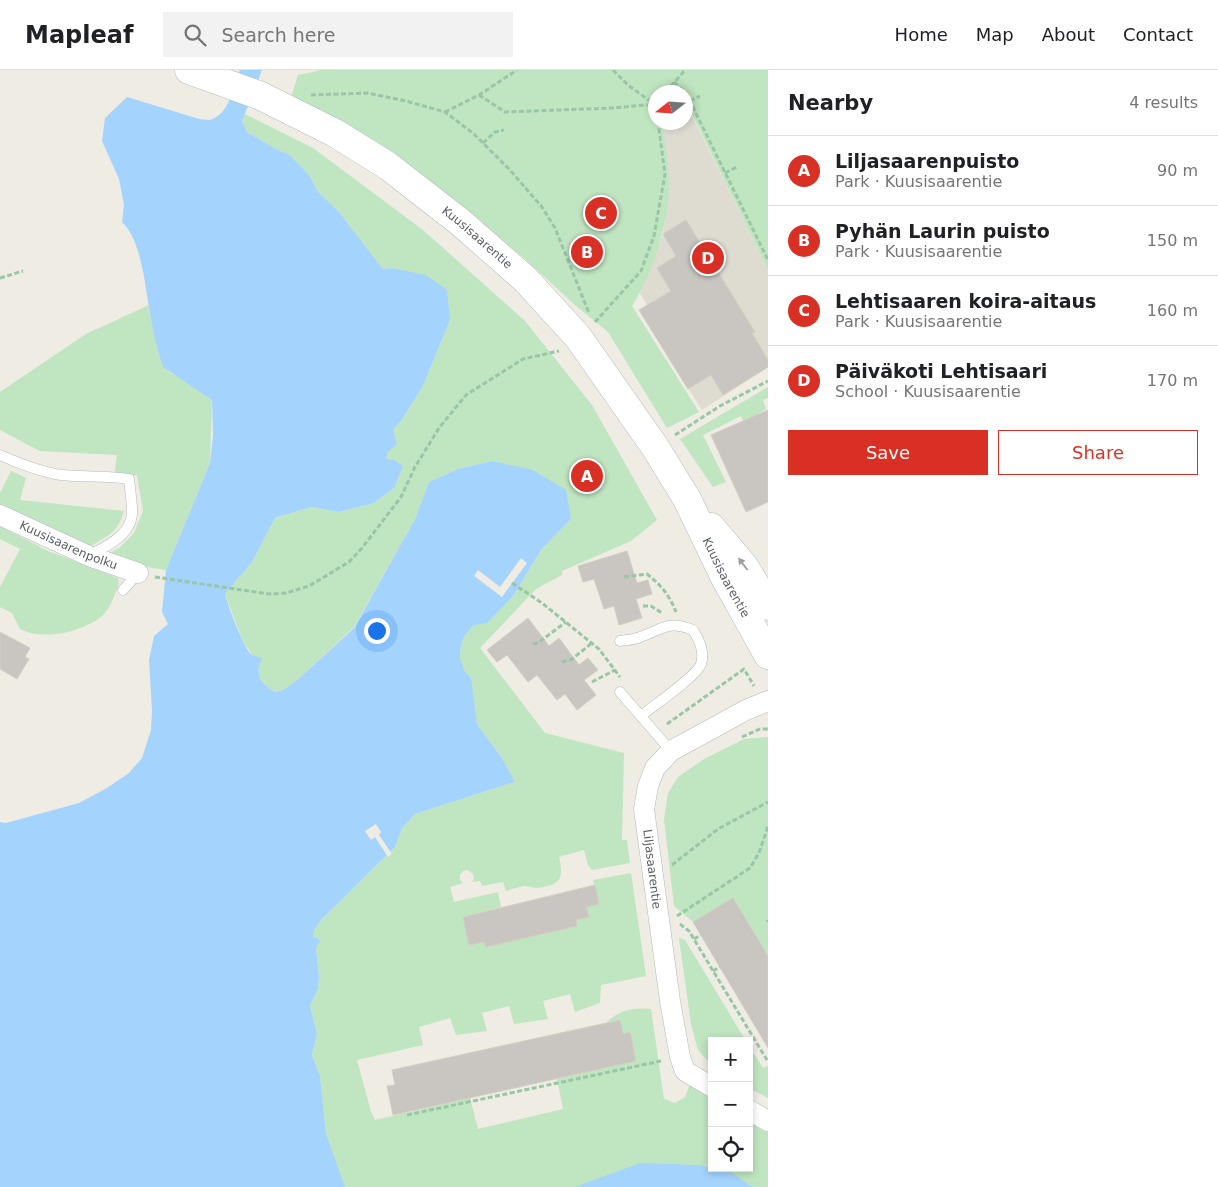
<!DOCTYPE html>
<meta charset="utf-8">
<style>
body{margin:0;font-family:"DejaVu Sans",sans-serif;background:#f2f2f2;color:#202124}
.controls{position:absolute;right:15px;bottom:15px;display:grid;overflow:hidden;border-radius:0px;box-shadow:0 2px 8px #0003}
.controls button{width:45px;height:45px;display:grid;place-items:center;padding:0;border:0;border-bottom:1px solid #e0e0e0;background:#fff;color:#202124;font:25px sans-serif}
.compass{position:absolute;left:648px;top:15px;width:45px;height:45px;border-radius:50%;background:#fff;box-shadow:0 2px 8px #0003;rotate:253deg}
.you{position:absolute;left:376px;top:560px;width:18px;height:18px;margin:-12px;border:4px solid #fff;border-radius:50%;background:#1a73e8;box-shadow:0 0 0 8px #1a73e833}
.badge{display:grid;place-items:center;width:32px;height:32px;border-radius:50%;background:#d93025;color:#fff;font-size:16px;font-weight:700}
.pin{position:absolute;translate:-50% -50%;border:2px solid #fff;box-shadow:0 1px 5px #0006}
.list{margin:0;padding:0;list-style:none}
h2{display:flex;justify-content:space-between;align-items:center;height:65px;margin:0;padding:0 20px;font-size:21px}
h2 small{font-size:16px;font-weight:400;color:#757577}
.list li{display:grid;grid-template-columns:32px 1fr auto;gap:15px;align-items:center;box-sizing:border-box;height:70px;padding:0 20px;border-top:1px solid #e0e0e0}
.list b{display:block;font-size:19px;white-space:nowrap}
.list p{margin:0;font-size:16px;white-space:nowrap;color:#757577}
.list em{font-size:16px;font-style:normal;color:#757577}
.actions{display:flex;gap:10px;padding:15px 20px}
.actions a{flex:1;padding:11px 0;border:1px solid #d93025;border-radius:0px;text-align:center;font-size:18px;color:#d93025}
.actions .main{background:#d93025;color:#fff}
.icon{flex:none;width:28px;height:28px;fill:none;stroke:currentColor;stroke-width:2;stroke-linecap:round;stroke-linejoin:round}
.map{position:relative;flex:none;width:768px;height:1117px;overflow:hidden}
header{display:flex;align-items:center;gap:30px;box-sizing:border-box;height:70px;padding:0 25px;background:#fff;border-bottom:1px solid #e0e0e0}
header strong{font-size:24px}
nav{display:flex;gap:28px;margin-inline-start:auto;font-size:18px}
.search{width:350px;height:45px;background:#f2f2f2;display:flex;align-items:center;gap:12px;box-sizing:border-box;padding:0 18px;border-radius:0px;color:#757577;font-size:19px}
main{display:flex}
aside{flex:1;background:#fff}
.map>svg:first-child{display:block}
</style>
<header>
<strong>Mapleaf</strong>
<div class="search"><svg class="icon" aria-label="search" viewBox="0 0 24 24"><circle cx="10" cy="10" r="6"/><path d="M15 15l6 6"/></svg>Search here</div>
<nav><a>Home</a><a>Map</a><a>About</a><a>Contact</a></nav>
</header>
<main>
<div class="map">
<svg width="768" height="1117" viewBox="0 0 768 1117">
<rect width="100%" height="100%" fill="#eeece3"/>
<path fill="#dedbd1" d="M689,40l79,160v97l-66,43 -63,-100 8,-5 -7,-12 23,-59 6,-48 -7,-61 2,-2 22,-1v-11z"/>
<g fill="#c0e5c1">
<path d="M322,0h446v200l-78,-160 -4,1v-19h-30v30l8,1 -2,2c3,20 8,42 7,61 -1,39 -16,87 -37,120l67,106 -32,16 -59,-96 -33,-27 -50,-46 -70,-59 -44,-34 -120,-69 7,-22z"/>
<path d="M245,44l68,34 110,82 102,91 67,84 65,115 -26,21 -69,30v4l-26,14 -56,59 65,85 79,20 -2,87h5l3,23 -38,7 -4,-5 -4,-15 -25,7c5,22 2,28 -22,31 -4,0 -8,-2 -12,-2 -6,1 -13,3 -19,5l-3,-9 -21,4 -2,-5 -8,1 2,-4 -1,-4 -6,-4 -4,1 -3,4v5l3,3 -13,4 4,15 44,-10 3,15 -38,10 6,28 15,-3 2,5 90,-21v-6l12,-3 -2,-10 13,-3 -6,-24 38,-7 15,103 -45,9 -1,18 -25,9 -5,-18 -27,7 5,18 -34,5 -5,-18 -27,7 5,18 -31,4 -6,-17 -31,9 4,18 -66,15 14,52 4,8 95,-22 8,31 85,-20 -6,-30 79,-18 -6,-28 -7,1 -4,-14 -12,2c12,-12 27,-15 44,-13l13,90 11,4 10,-6 5,-13 22,9v75h37v-50l19,12v57h-435l-3,-10 -10,-101 -8,-21 5,-21 -7,-28 8,-17 1,-13 -3,-29 2,-9 -5,-1 1,-7 7,-10 74,-73 7,-19 13,-14 100,-32 -13,-24 -25,-34 -17,-66 1,-13 4,-10 9,-10 39,-29 28,-46 30,-31 -79,-58 -34,8 -29,13 -14,37 -61,108 -58,54 -13,9 -8,2 -11,-6 -5,-9v-13l-16,-22 -18,-48 27,-32 23,-44 36,-11 28,5 35,-9 20,-15v-28l-8,-2 7,-28 8,-9 22,-35 27,-66 -58,-52 -9,1 -44,-57 -21,-20 -8,-16 -20,-21 -14,-6 -29,-17 -5,-11z"/>
<path d="M149,235l1,10 19,57 17,9 26,18 -2,64 -44,107 -26,-4 -35,-11 14,-7 15,-15 9,-22 -6,-36 -23,2 3,-22 -77,-4 -40,-21v-38l86,-58z"/>
<path d="M768,317v11l-5,2 3,9 -8,5 3,6 -8,19 -12,-23 -38,19 23,47 -13,5 -33,-48z"/>
<path d="M11,401l15,7 -6,22 104,11c-6,21 -15,24 -33,35l-91,-41v-12z"/>
<path d="M0,456l48,25 70,27c2,6 -1,12 -4,18 -3,8 -6,14 -12,20 -19,16 -59,25 -82,13l-8,-16 -12,-6v-20l20,-38 -20,-10z"/>
<path d="M768,667v219l-35,-58 -40,24 -19,-16 -10,-87 4,-26 10,-16 26,-18 40,-20z"/>
<path d="M679,868l6,2 61,101h-34v25l-14,-16 -7,-26z"/>
<path d="M749,976l14,22 5,-2v32l-19,-10z"/>
</g>
<g fill="#a4d4fe">
<path d="M240,0h22l-20,51 5,11 29,17 14,6 20,21 8,16 21,20 44,57 9,-1 34,7 21,15 3,30 -27,66 -22,35 -8,9 4,14 -9,8 -2,6 8,2 9,6 -9,22 -20,15 -35,9 -28,-5 -36,11 -23,44 -27,32c3,11 18,53 26,60 2,2 8,3 11,4 -8,17 -1,26 13,34l8,-2 13,-9 58,-53 61,-109 14,-37 29,-13 34,-8 41,9 33,20 5,29 -30,31 -28,46 -26,27 -13,2 -9,10 -4,10 -1,13 5,14 6,6 6,46 25,34 13,24 -100,32 -13,14 -7,19 -74,73 -7,10 -1,7 5,1 2,4 -4,5 3,29 -1,13 -8,17 7,28 -5,21 8,21 6,58 19,53h-345v-365l6,1 73,-20 28,-15 22,-15 13,-15 9,-28 1,-20 -3,-50 5,-24 14,-12 -6,-12 4,-42 44,-107 3,-27 -1,-36 -49,-33c-6,-18 -10,-36 -13,-54 -5,-26 -8,-72 -28,-91l2,-17 -5,-26 -17,-38 3,-23 22,-21 69,21c4,1 9,2 13,2 20,-4 25,-34 31,-50z"/>
<path d="M640,1093l59,2 33,8 21,14h-178z"/>
</g>
<g fill="#eeece3">
<path d="M521,488l6,5 -25,34 -28,-21 4,-6 22,17z"/>
<path d="M376,754l5,8 -2,3 13,19 -4,3 -13,-20 -4,3 -6,-9z"/>
</g>
<g fill="#c9c6c1" stroke="#d3cec2">
<path d="M686,150l69,112 -3,1 16,27v7l-45,28 -12,-20 -23,14 -49,-79 32,-19 -14,-23 19,-12 -13,-22z"/>
<path d="M768,340v92l-22,10 -35,-77z"/>
<path d="M627,481l10,32 11,-3 4,14 -16,5 6,19 -23,7 -5,-19 -10,3 -10,-30 -11,3 -5,-16z"/>
<path d="M528,548l21,28 10,-8 20,27 9,-7 10,12 -14,10 12,15 -19,15 -12,-16 -8,6 -20,-25 -9,7 -21,-27 -10,7 -10,-12z"/>
<path d="M0,562l30,16 -5,9 4,2 -12,20 -17,-10z"/>
<path d="M595,815l4,19 -13,3 3,10 -13,3 1,6 -91,21 -2,-5 -15,3 -6,-28z"/>
<path d="M733,828l35,58v92l-75,-126z"/>
<path d="M620,950l3,14 7,-2 6,29 -243,54 -6,-29 8,-1 -3,-15z"/>
</g>
<g fill="none" stroke-linecap="round" stroke-linejoin="round">
<defs>
<g id="service">
<path d="M0,385c18,8 36,15 55,19 24,4 50,1 74,5 1,11 3,22 3,32 1,23 -25,35 -42,44"/>
<path d="M123,520l15,-17"/>
<path d="M620,571c6,-1 14,-1 20,-4 23,-8 28,-17 53,-7 6,10 12,21 8,34 -4,12 -48,42 -60,52"/>
<path d="M620,622l51,59"/>
</g>
<g id="minor">
<path id="s1" d="M0,445l89,41 49,17"/>
<path d="M712,1017l-27,-16 -5,-14 -10,-56 -26,-192 4,-23 7,-18 16,-17 75,-41 22,-9"/>
<path d="M749,1040l19,11"/>
</g>
<g id="secondary">
<path id="s2" d="M189,0l72,26 74,37 53,33 72,56 65,57 53,58 77,110 32,52 38,79 43,77"/>
<path d="M711,457l33,39 24,40"/>
</g>
</defs>
<use href="#service" stroke="#b6b9bd" stroke-width="11"/>
<use href="#minor" stroke="#b6b9bd" stroke-width="21"/>
<use href="#secondary" stroke="#b7babf" stroke-width="29"/>
<g stroke="#99c6a7" stroke-width="3" stroke-dasharray="5 2.5" stroke-linecap="butt">
<path d="M613,0l15,15 26,19"/>
<path d="M674,12l11,10"/>
<path d="M666,22l19,-22"/>
<path d="M686,23l82,167"/>
<path d="M311,25l56,-2 39,8 39,11 29,22 35,35 33,38 13,21 34,85"/>
<path d="M479,25l26,17 107,-4 44,-4"/>
<path d="M690,31l10,-5"/>
<path d="M445,42l34,-17 38,-25"/>
<path d="M483,73l12,-11 9,-2"/>
<path d="M725,103l12,-6"/>
<path d="M0,208l23,-7"/>
<path d="M595,252l46,-51 13,-35 11,-62 -7,-52"/>
<path d="M675,365l45,-29 48,-25"/>
<path d="M155,507l114,17 17,-1 23,-7 40,-24 13,-14 39,-51 14,-30 24,-39 27,-33 57,-36 36,-8"/>
<path d="M624,507l23,-3c14,11 23,22 29,38"/>
<path d="M512,513l30,20 57,46 21,28"/>
<path d="M643,536h8l11,7"/>
<path d="M533,574l5,-1 28,-21"/>
<path d="M562,592l10,-3 20,-16"/>
<path d="M592,612l23,-12"/>
<path d="M667,654l77,-55 10,17"/>
<path d="M742,667l18,-8h8"/>
<path d="M672,795l46,-36 50,-27"/>
<path d="M677,846l73,-48 9,-15 9,-27"/>
<path d="M768,850v2"/>
<path d="M680,854l9,7 78,129"/>
<path d="M694,869l7,-4"/>
<path d="M713,901l7,-4"/>
<path d="M407,1045l254,-54"/>
</g>
<use href="#service" stroke="#fff" stroke-width="10"/>
<use href="#minor" stroke="#fff" stroke-width="20"/>
<use href="#secondary" stroke="#fff" stroke-width="28"/>
</g>
<defs><path id="oneway-solid" d="M-6-.8H1V-3.2L6.5 0L1 3.2V.8H-6Z" transform="scale(1.25)"/></defs>
<use fill="#9d9fa2" href="#oneway-solid" transform="translate(743 494) rotate(-127)"/>
<g text-anchor="middle" dominant-baseline="central" stroke-width="4" stroke-linejoin="round" paint-order="stroke">
<g font-size="12" fill="#5b5f64" stroke="#fff">
<text stroke="none"><textPath href="#s2" startOffset="336">Kuusisaarentie</textPath></text>
<text stroke="none"><textPath href="#s1" startOffset="75">Kuusisaarenpolku</textPath></text>
<text stroke="none"><textPath href="#s2" startOffset="761">Kuusisaarentie</textPath></text>
<text transform="translate(652 799) rotate(83)">Liljasaarentie</text>
</g>
</g>
</svg>
<div class="controls">
<button>+</button>
<button>−</button>
<button><svg class="icon" aria-label="locate" viewBox="0 0 24 24"><circle cx="12" cy="12" r="6"/><path d="M12 2v4M12 18v4M2 12h4M18 12h4"/></svg></button>
</div>
<svg class="compass" viewBox="-18 -18 36 36"><path d="M0-13l5 13h-10z" fill="#e53935"/><path d="M0 13l5-13h-10z" fill="#757577"/></svg>
<div class="you"></div>
<div class="pin badge" style="left:587px;top:406px">A</div>
<div class="pin badge" style="left:587px;top:182px">B</div>
<div class="pin badge" style="left:601px;top:143px">C</div>
<div class="pin badge" style="left:708px;top:188px">D</div>
</div>
<aside>
<h2>Nearby<small>4 results</small></h2>
<ul class="list">
<li><span class="badge">A</span><div><b>Liljasaarenpuisto</b><p>Park · Kuusisaarentie</p></div><em>90 m</em></li>
<li><span class="badge">B</span><div><b>Pyhän Laurin puisto</b><p>Park · Kuusisaarentie</p></div><em>150 m</em></li>
<li><span class="badge">C</span><div><b>Lehtisaaren koira-aitaus</b><p>Park · Kuusisaarentie</p></div><em>160 m</em></li>
<li><span class="badge">D</span><div><b>Päiväkoti Lehtisaari</b><p>School · Kuusisaarentie</p></div><em>170 m</em></li>
</ul>
<div class="actions"><a class="main">Save</a><a>Share</a></div>
</aside>
</main>
